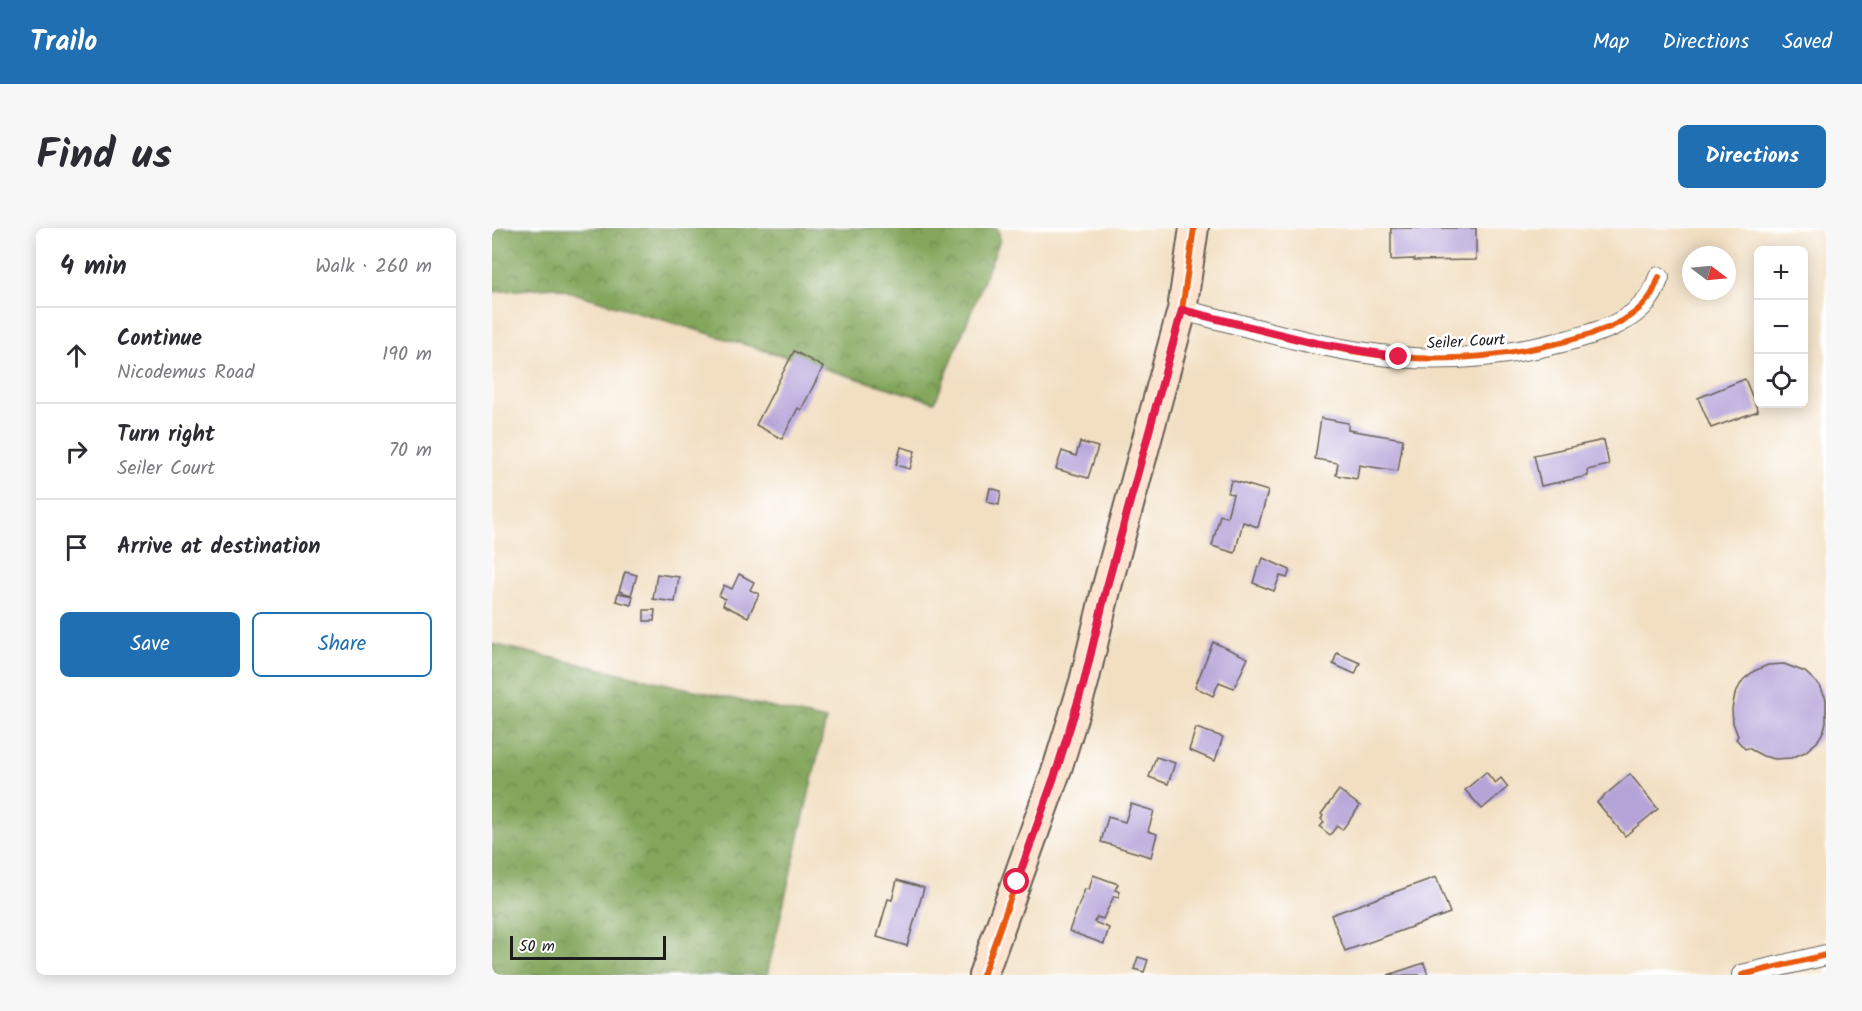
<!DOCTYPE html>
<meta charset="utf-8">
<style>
body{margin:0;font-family:Kalam,sans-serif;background:#f7f7f7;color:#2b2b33}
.controls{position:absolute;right:18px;top:18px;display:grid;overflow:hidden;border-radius:9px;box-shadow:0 3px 15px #0003}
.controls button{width:54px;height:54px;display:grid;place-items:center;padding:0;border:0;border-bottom:2px solid #e1e1e2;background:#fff;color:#2b2b33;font:30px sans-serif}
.compass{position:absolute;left:1190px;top:18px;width:54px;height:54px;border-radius:50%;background:#fff;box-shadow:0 3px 15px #0003;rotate:106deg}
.scale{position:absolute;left:18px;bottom:15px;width:156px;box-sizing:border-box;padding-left:6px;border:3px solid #1c1c1c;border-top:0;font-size:16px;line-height:21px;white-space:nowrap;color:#1c1c1c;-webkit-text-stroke:4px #fff;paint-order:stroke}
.stop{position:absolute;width:18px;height:18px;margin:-14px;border:4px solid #e11d48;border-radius:50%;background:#fff}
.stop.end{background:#e11d48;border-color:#fff;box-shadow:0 2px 6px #0008}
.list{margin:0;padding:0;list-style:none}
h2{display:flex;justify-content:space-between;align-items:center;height:78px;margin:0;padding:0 24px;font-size:26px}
h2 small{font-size:20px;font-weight:400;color:#7c7c81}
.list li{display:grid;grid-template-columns:39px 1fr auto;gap:18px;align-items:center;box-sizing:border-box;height:96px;padding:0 24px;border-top:2px solid #e1e1e2}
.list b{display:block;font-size:22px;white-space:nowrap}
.list p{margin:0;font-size:20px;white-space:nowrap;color:#7c7c81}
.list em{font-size:20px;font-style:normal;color:#7c7c81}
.actions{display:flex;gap:12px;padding:18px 24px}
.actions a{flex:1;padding:14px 0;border:2px solid #1f6fb2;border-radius:9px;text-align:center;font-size:21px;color:#1f6fb2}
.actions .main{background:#1f6fb2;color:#fff}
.icon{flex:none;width:33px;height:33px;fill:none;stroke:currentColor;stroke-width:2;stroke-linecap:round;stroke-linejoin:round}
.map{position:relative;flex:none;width:1334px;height:747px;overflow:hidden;border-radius:9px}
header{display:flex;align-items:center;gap:36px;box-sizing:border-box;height:84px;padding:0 30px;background:#1f6fb2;color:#fff}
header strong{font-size:28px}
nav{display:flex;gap:33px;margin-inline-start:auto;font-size:21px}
.intro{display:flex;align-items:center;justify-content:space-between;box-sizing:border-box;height:144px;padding:0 36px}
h1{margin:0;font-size:42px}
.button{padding:15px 27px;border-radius:9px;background:#1f6fb2;color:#fff;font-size:21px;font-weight:700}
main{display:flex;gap:36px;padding:0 36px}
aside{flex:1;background:#fff;border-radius:9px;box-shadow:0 3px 15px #0003}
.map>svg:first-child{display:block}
</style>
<header>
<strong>Trailo</strong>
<nav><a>Map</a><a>Directions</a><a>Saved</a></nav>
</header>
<div class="intro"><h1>Find us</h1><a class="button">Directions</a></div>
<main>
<aside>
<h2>4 min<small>Walk · 260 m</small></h2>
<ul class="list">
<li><svg class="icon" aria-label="ahead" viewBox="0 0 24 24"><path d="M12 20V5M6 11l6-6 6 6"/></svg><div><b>Continue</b><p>Nicodemus Road</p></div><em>190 m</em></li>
<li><svg class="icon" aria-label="right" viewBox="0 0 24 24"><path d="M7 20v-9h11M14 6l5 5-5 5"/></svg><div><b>Turn right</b><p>Seiler Court</p></div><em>70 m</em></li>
<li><svg class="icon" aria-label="arrive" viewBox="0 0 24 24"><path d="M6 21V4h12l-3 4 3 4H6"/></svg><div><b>Arrive at destination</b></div></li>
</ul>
<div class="actions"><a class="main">Save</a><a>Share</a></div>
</aside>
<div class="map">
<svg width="1334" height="747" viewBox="0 0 1334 747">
<defs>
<pattern id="forest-crowns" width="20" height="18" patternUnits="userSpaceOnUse" patternTransform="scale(1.5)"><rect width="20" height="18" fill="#83a65b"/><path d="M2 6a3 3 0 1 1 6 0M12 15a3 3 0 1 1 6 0" fill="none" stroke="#6a864a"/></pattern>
</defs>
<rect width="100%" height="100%" fill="#fff"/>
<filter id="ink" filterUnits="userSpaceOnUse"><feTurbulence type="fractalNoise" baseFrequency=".0167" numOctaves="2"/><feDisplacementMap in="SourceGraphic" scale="12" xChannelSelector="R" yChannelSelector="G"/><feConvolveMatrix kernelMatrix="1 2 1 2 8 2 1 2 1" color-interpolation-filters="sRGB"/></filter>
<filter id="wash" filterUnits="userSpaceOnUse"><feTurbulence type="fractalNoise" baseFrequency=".008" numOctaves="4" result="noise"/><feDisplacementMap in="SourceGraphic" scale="24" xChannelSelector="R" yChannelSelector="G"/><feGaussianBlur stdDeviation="1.35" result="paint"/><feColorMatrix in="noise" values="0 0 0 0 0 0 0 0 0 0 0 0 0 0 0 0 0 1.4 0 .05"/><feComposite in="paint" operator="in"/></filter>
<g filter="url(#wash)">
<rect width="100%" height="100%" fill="#f2dfc2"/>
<g fill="url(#forest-crowns)" stroke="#50613c" stroke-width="1.5">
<path d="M0,0h506l2,12 -65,162 -381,-115 -62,5z"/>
<path d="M0,416l334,76 -59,255h-275z"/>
</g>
<g id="blocks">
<g fill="#b6a4d9">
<path d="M899,0h85v32l-62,1v-2l-23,1z"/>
<path d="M302,123l29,16 -22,43 -3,-2 -16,31 -26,-14z"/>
<path d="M1253,151l13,32 -47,17 -13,-30z"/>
<path d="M829,190l27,5v7l55,9 -5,32 -39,-6 -2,14 -21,-4 2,-12 -23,-4z"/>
<path d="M1112,212l5,25 -22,5 1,6 -47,10 -7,-31z"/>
<path d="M588,214l18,5 -10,31 -32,-9 6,-18 14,5z"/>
<path d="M409,219l14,4 -5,18 -14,-4z"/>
<path d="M739,252l37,11 -10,36 -15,-5 -8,31 -23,-7 8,-31 7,2 6,-23 -5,-1z"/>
<path d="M498,260l11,3 -2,14 -12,-3z"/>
<path d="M771,330l27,12 -3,8 -7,-2 -6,15 -21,-8 5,-17 2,1z"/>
<path d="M133,344l12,3 -6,20 -12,-4z"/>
<path d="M165,346l22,3 -4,25 -22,-3z"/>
<path d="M247,346l15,8 -4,8 9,4 -11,23 -25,-12 2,-6 -6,-3 5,-11 8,4z"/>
<path d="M126,365l15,3 -2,9 -15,-4z"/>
<path d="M152,382h11l-1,11h-10z"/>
<path d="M721,414l35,16 -14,30 -15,-6 -6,14 -18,-9z"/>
<path d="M845,425l23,10 -5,11 -22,-10z"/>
<path d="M1292,436l21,8 15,14 6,13v23l-2,8 -7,12 -12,10 -14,6 -16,1 -12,-3 -15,-8 -3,1 -9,-10 2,-3 -5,-13 -1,-14 3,-15 8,-14 11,-9 14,-6z"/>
<path d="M704,500l27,9 -8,24 -26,-11z"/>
<path d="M664,529l19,6 -7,21 -19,-7z"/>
<path d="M994,544l9,11 6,-5 7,9 -26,22 -17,-19z"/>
<path d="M1138,546l28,35 -33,27 -28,-34z"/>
<path d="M847,562l21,16 -18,24 -5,-4 -7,9 -10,-8 4,-5 -3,-3 2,-3 -2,-2z"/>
<path d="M639,576l23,7 -6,20 9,3 -6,23 -50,-15 7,-25 17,5z"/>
<path d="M601,647l25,9 -3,6 5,2 -2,5 -4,-1 -11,23 -6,-2 -3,5 15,6 -5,16 -35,-13 16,-42 4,1z"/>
<path d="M944,649l14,36 -105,38 -14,-36z"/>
<path d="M405,652l27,8 -17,58 -30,-9 11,-38 4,1z"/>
<path d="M646,729l10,3 -4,12 -10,-3z"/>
<path d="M932,735l4,12h-40z"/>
</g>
</g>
</g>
<g filter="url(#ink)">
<use href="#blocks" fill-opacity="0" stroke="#676056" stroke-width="1.5"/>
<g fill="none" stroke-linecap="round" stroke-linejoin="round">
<defs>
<g id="street">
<path d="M690,82c71,17 144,41 217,47 57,5 112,-2 167,-16 30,-8 64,-17 83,-43 5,-6 7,-14 10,-21"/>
<path d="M1250,747l84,-20"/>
</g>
<path id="secondary" d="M491,747l75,-209 26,-84 22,-92 76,-280 12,-82"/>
</defs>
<use href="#street" stroke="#676056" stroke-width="22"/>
<use href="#secondary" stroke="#676056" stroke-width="32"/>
<use href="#street" stroke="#fff" stroke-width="20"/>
<use href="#secondary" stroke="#fde4d1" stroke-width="28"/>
<defs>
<g id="cycleway">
<path d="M690,82c71,17 144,41 217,47 57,5 112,-2 167,-16 30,-8 64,-17 83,-43 5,-6 7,-14 10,-21"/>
<path d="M491,747l75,-209 26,-84 22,-92 76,-280 12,-82"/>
<path d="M1250,747l84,-20"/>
</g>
</defs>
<use href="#cycleway" stroke="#fff" stroke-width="10"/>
<use href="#cycleway" stroke="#e8590c" stroke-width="6"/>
</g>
</g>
<g fill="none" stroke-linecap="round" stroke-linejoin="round" filter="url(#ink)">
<path stroke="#e11d48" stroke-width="8" d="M525,654l41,-116 26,-84 22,-92 76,-280 133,33 84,14"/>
</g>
<g text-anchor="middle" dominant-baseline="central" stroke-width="5" stroke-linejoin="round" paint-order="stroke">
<g font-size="16" fill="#1c1c1c" stroke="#fff">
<text transform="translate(974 114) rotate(-3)">Seiler Court</text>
</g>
</g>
</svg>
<div class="controls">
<button>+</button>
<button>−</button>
<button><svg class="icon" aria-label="locate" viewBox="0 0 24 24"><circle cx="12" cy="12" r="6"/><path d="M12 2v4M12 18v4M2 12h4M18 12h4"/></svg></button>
</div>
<svg class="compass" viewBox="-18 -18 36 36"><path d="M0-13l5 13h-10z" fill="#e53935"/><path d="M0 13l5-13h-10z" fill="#7c7c81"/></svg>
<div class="scale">50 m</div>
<div class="stop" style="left:525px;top:654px"></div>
<div class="stop end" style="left:907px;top:129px"></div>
</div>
</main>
